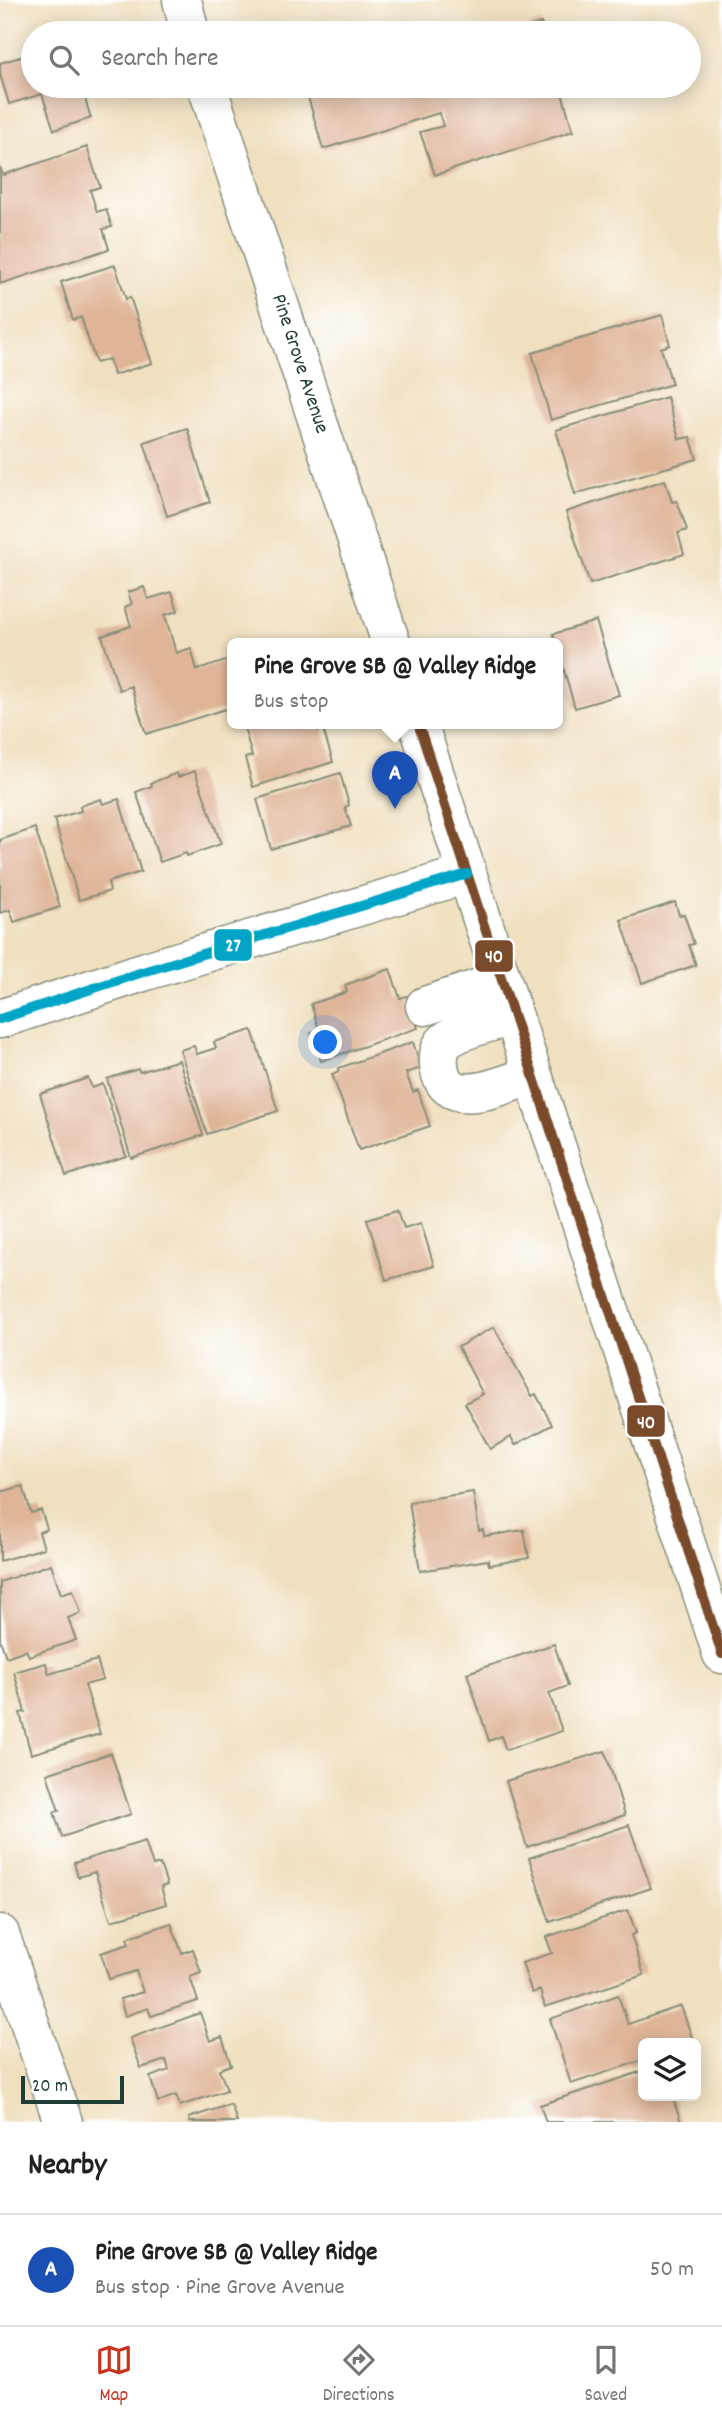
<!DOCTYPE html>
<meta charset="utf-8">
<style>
body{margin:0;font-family:Dekko,sans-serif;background:#f2f2f2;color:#222}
.controls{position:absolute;right:21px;bottom:21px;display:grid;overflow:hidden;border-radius:10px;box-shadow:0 4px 18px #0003}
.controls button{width:63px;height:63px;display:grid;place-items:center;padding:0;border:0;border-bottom:2px solid #e0e0e0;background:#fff;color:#222;font:35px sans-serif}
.scale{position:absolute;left:21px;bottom:18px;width:103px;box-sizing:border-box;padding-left:7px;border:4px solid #1f3d34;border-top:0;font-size:19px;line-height:24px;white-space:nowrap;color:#1f3d34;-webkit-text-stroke:5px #fff;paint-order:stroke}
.you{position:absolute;left:326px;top:1043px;width:24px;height:24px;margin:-18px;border:5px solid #fff;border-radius:50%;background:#1a73e8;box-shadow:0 0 0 10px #1a73e833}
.badge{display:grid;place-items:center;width:46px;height:46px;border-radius:50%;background:#c8321e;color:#fff;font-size:23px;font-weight:700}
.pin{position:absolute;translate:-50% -58px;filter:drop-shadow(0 2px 4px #0008)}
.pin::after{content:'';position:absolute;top:37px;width:24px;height:21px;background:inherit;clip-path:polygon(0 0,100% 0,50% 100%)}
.popup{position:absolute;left:227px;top:638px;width:336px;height:91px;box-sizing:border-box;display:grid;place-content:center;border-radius:10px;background:#fff;filter:drop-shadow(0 2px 5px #0005);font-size:23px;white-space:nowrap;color:#767676}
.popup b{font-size:26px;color:#222}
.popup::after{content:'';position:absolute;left:50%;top:100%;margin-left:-14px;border:14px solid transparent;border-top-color:#fff}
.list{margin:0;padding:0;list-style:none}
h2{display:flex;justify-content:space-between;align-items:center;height:91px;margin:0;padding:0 28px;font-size:30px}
h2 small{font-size:23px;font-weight:400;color:#767676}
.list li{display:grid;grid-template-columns:46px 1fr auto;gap:21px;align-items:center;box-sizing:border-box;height:112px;padding:0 28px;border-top:2px solid #e0e0e0}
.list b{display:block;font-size:26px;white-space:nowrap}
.list p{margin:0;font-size:23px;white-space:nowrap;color:#767676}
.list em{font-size:23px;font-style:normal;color:#767676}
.icon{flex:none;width:38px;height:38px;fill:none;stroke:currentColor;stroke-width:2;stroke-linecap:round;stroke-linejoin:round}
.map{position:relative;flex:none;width:722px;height:2122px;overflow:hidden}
.search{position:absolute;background:#fff;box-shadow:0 4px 18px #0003;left:21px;right:21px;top:21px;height:77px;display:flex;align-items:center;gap:18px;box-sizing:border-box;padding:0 24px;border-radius:38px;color:#767676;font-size:26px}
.sheet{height:203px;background:#fff}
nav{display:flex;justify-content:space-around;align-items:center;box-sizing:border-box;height:98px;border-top:2px solid #e0e0e0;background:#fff;font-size:19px;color:#767676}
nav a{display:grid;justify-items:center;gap:4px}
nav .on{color:#c8321e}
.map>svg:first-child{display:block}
</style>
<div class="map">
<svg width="722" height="2122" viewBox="0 0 722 2122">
<rect width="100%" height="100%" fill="#fff"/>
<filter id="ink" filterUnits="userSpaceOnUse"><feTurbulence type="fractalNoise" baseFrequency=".0143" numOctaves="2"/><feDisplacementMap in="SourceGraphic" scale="14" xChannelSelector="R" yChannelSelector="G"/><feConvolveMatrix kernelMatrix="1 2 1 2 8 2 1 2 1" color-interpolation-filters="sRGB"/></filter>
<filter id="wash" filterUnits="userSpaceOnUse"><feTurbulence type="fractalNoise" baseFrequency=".00686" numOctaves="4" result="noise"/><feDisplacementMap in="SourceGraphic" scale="28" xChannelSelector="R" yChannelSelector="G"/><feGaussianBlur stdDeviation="1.57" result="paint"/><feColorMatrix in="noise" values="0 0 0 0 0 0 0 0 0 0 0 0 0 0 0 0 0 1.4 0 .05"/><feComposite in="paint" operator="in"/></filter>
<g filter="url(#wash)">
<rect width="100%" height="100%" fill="#f0e0c0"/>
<g id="blocks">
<g fill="#dfb497">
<path d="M541,23l3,10h-34z"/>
<path d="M33,53v33h48l10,32 -37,12 -12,-36 -33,10 -9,-30v-11z"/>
<path d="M344,86h216l13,45 -138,44 -15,-43 23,-6 -4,-13 -116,36 -15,-52z"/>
<path d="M87,147l13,40 -10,3 7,22 9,-3 6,18 -9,2 6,20 -109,35v-117l3,8z"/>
<path d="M115,265l11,34 4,-2 22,66 -38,12 -5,-16 -13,4 -15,-46 -8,3 -12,-38z"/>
<path d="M662,315l8,30 -9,3 11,36 -121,36 -19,-67z"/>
<path d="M667,397l12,42 11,-2 7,22 -122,35 -19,-64z"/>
<path d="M187,428l23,74 -43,14 -23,-74z"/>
<path d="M665,480l7,22 5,-1 10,29 -9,3 6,21 -94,30 -24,-72z"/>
<path d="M144,587l4,12 24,-7 6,19 -13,4 11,38 15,-5 6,22 35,-11v48l-86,27 -15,-48 -12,4 -17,-54 29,-10 -6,-19 7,-3 -4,-12z"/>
<path d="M596,621l23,74 -44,13 -17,-58v-7h-2l-3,-9z"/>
<path d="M243,723h72l3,8 5,-2 10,33 -80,25 -8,-29 7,-2z"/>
<path d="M195,771l26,73 -34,12 -1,-3 -26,9 -24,-70 16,-6 -1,-3 26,-10 1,4z"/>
<path d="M340,773l9,32 -4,2 6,19 -80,23 -14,-50z"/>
<path d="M101,799l2,5 16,-5 22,73 -33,10 2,9 -31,9 -25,-81 27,-8 -1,-5z"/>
<path d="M35,828l25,79 -46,15 -4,-12 -10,3v-73z"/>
<path d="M675,902l4,13 5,-1 10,30 -5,1 7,20 -54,18 -21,-63z"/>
<path d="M390,969l10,29 7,-2 11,32 -97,33 -10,-28 8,-3 -8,-26 36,-12 -2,-7z"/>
<path d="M252,1030l26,81 -71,23 -27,-84 14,-4 3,8 19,-6 -2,-6z"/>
<path d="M413,1042l8,26 -15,5 7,19 5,-2 12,36 -71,24 -27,-76 7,-3v-3z"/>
<path d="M179,1060l24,75 -72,23 -24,-79 31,-10 2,3z"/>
<path d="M88,1078l4,10 11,-4 23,72 -60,20 -26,-82z"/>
<path d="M398,1210l6,18 17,-5 13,43 -48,14 -19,-61z"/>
<path d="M494,1327l38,69 4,-2 16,31 -37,20 -4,-8 -21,12 -25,-46 18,-9 -25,-47z"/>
<path d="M23,1486l8,27 10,-3 6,19 -8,3 5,16 -44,13v-69z"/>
<path d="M473,1492l6,39 4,-1 1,6 40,-6 5,28 -40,7 -1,-5 -68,11 -11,-69z"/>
<path d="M51,1564l10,30 12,-4 8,23 -13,5 8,22 -47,16 -3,-6 -20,7 -6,-18v-57z"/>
<path d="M554,1644l14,42 -19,7 13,38 -56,19 -5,-14 -12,5 -22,-68z"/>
<path d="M97,1660l6,20 -18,5 15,49 -69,20 -11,-41 5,-1 -11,-40 32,-9 3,11z"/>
<path d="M605,1751l20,64 -98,32 -21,-66z"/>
<path d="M111,1753l20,61 -69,23 -8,-25 5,-1 -12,-37z"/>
<path d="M629,1825l22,63 -101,34 -21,-64z"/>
<path d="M145,1841l8,25 7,-2 7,21 -6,2 5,17 -55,17 -16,-49 -17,5 -4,-14z"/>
<path d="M628,1910l8,23 -5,2 13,40 -99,32 -5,-17 -8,3 -10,-30 30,-10 -6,-16z"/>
<path d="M171,1923l11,30 11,-4 8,24 -11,4 8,24 -47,15 -3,-8 -23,8 -5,-17 23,-7 -7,-21 -27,8 -8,-26 28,-9 -2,-6z"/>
<path d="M618,1995l10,29 53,-18 13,37h-51v17l-72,24 -21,-65z"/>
<path d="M200,2013l10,28 12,-4 9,28 -12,4 8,21 -47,16 -4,-11 -18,7 -8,-25 19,-7 -3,-10 -25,8 -11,-30z"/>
<path d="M643,2071v25h29l9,26h-135l-6,-17z"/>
<path d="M231,2104l6,18h-47l-1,-4z"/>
</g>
</g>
</g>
<g filter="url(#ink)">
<use href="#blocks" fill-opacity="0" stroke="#888e7a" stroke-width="2"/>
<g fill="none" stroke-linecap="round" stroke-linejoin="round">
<defs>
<g id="minor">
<path d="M182,0l8,33"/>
<path d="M207,86l184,557"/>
<path d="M418,723l304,931"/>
<path d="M425,1006l76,-25"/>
<path d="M513,1016c-19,6 -51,12 -66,24 -7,5 -9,16 -8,24 4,51 65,20 93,11"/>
<path d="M0,1019l146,-48 321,-97"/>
<path d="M0,1934l63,188"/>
</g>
</defs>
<use href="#minor" stroke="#888e7a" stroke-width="41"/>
<use href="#minor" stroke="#fff" stroke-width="38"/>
<defs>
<path id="bus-1" d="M418,723l304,931"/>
<path id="bus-2" d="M0,1019l146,-48 321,-97"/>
</defs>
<use href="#bus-1" stroke="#fff" stroke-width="16"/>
<use href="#bus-2" stroke="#fff" stroke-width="16"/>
<use href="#bus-1" stroke="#7a4b2a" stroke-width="10"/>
<use href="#bus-2" stroke="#02a4c6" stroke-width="10"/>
</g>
</g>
<g text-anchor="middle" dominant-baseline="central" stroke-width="6" stroke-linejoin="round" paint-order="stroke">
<g font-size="21" fill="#1f3d34" stroke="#fff">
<text transform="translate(299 364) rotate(72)">Pine Grove Avenue</text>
</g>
</g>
<g stroke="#fff" stroke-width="2.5">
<rect x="213" y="928" width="40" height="34" rx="7" fill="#02a4c6"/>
<rect x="474" y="939" width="40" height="34" rx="7" fill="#7a4b2a"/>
<rect x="626" y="1404" width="40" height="34" rx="7" fill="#7a4b2a"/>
</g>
<g font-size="19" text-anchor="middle" font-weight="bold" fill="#fff">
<text x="233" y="951">27</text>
<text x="494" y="962">40</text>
<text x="646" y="1428">40</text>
</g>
</svg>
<div class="controls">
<button><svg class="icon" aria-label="layers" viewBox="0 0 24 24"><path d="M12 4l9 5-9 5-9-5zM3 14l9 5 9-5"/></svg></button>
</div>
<div class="scale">20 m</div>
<div class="you"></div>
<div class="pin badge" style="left:395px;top:809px;background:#1a4fb4">A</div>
<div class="popup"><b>Pine Grove SB @ Valley Ridge</b>Bus stop</div>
<div class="search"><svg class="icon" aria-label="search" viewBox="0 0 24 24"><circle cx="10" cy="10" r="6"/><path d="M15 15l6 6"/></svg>Search here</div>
</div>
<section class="sheet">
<h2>Nearby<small></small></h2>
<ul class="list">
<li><span class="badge" style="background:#1a4fb4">A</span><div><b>Pine Grove SB @ Valley Ridge</b><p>Bus stop · Pine Grove Avenue</p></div><em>50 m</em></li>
</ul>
</section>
<nav>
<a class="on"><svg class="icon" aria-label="map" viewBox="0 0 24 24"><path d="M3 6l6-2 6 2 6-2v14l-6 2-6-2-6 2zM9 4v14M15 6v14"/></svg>Map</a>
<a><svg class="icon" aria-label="directions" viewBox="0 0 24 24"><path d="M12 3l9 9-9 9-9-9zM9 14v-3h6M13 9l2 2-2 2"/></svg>Directions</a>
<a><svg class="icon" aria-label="saved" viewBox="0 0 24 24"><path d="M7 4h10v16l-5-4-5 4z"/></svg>Saved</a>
</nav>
